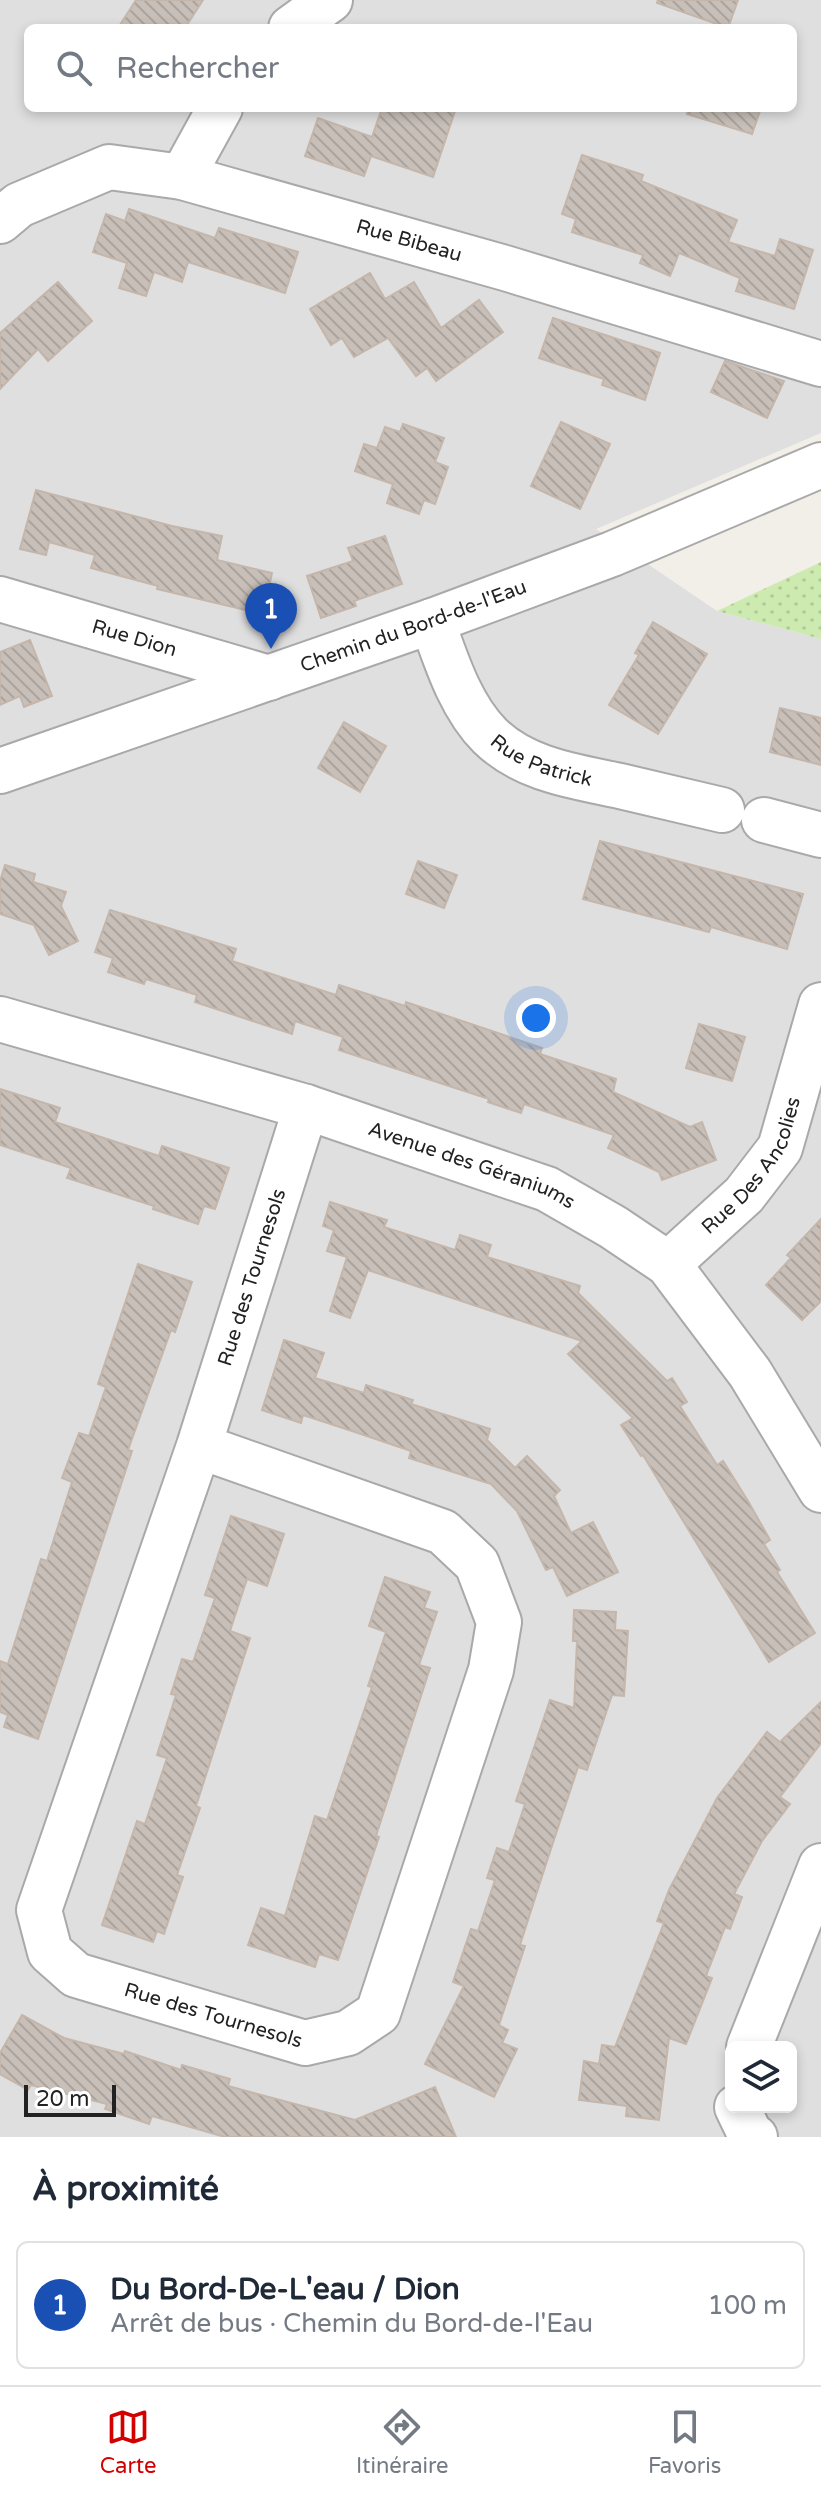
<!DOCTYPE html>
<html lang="fr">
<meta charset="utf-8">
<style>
body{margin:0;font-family:"Varela Round",sans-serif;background:#f2f2f3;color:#1f2937}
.controls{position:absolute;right:24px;bottom:24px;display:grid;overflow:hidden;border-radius:12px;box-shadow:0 4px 12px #0003}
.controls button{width:72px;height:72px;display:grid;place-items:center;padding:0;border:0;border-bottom:2px solid #e0e1e3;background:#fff;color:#1f2937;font:40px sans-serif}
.scale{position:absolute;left:24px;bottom:20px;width:92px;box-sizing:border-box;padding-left:8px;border:4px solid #222;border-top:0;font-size:22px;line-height:28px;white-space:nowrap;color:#222;-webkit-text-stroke:6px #fff;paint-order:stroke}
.you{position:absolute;left:536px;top:1018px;width:28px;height:28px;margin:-20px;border:6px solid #fff;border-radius:50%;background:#1a73e8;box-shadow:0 0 0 12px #1a73e833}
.badge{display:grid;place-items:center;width:52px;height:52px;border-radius:50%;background:#d40000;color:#fff;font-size:26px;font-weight:700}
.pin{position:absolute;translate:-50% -66px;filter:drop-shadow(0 2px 4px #0008)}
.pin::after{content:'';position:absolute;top:42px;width:28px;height:24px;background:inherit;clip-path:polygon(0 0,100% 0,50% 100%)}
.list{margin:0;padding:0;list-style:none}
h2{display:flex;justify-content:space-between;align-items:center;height:104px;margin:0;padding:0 32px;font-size:34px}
h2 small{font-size:26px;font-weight:400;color:#747a83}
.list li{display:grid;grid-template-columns:52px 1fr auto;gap:24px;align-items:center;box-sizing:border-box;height:128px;margin:0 16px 16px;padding:0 16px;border:2px solid #e0e1e3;border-radius:12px}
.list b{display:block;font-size:30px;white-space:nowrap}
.list p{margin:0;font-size:26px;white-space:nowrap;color:#747a83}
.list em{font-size:26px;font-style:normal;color:#747a83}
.icon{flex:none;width:44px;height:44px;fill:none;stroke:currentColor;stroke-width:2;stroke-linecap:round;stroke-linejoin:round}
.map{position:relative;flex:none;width:821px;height:2137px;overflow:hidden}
.search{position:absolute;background:#fff;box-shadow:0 4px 12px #0003;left:24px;right:24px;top:24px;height:88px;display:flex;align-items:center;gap:20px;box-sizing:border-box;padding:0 28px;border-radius:12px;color:#747a83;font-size:30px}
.sheet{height:248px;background:#fff}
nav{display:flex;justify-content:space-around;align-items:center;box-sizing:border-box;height:112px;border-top:2px solid #e0e1e3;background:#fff;font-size:22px;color:#747a83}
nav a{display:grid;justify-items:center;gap:4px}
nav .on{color:#d40000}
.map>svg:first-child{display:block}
</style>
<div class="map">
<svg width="821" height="2137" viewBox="0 0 821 2137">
<defs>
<pattern id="grass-dots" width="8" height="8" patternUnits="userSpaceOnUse" patternTransform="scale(2)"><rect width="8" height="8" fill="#cdebb0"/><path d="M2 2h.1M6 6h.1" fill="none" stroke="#b0c997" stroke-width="1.8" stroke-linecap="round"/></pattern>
<pattern id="building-back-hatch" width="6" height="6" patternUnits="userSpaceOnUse" patternTransform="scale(2)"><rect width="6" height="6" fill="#c7bfb8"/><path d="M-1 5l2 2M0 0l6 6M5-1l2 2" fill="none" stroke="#aba49e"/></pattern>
</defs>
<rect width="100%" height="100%" fill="#f2efe9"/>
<path fill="#e0dfdf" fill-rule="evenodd" d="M0,0h821v433l-225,96 121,82 104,28v1498h-821zM28,28h765v80h-765zM731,2047h60v60h-60z"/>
<path fill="url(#grass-dots)" d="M821,562v77l-104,-28z"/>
<g fill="url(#building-back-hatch)" stroke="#c4b6ab" stroke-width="2">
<path d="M136,0h67l-18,28h-67z"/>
<path d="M658,0h80l-10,28 -71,-25z"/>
<path d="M382,108h74l-23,69 -62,-21 -7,20 -59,-20 13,-38 54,19z"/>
<path d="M688,108h73l-9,26 -65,-20z"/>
<path d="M582,155l61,20 -2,6 96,39 -9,22 47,14 5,-17 33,11 -19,59 -58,-18 4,-13 -61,-25 -9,23 -30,-13 3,-8 -71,-23 4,-13 -14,-5z"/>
<path d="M129,209l86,29 4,-10 79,24 -13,41 -97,-31 -6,20 -28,-10 -8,24 -27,-8 8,-25 -34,-11 13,-38 19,7z"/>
<path d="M370,273l15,26 29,-17 27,46 38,-28 24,32 -67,49 -9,-13 -11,8 -28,-38 -34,19 -12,-19 -11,7 -21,-36z"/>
<path d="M58,282l34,39 -44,40 -10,-12 -38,40v-56z"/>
<path d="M553,318l107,35 -15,47 -43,-15 2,-6 -65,-21z"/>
<path d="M725,361l59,20 -17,37 -56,-26z"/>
<path d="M561,422l49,22 -30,65 -49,-23z"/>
<path d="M403,424l41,14 -9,24 13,5 -13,37 -11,-4 -5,14 -32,-11 6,-19 -38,-13 9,-27 13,4 8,-21 15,5z"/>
<path d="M36,490l136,36 50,10 -5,24 55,13 -9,41 -106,-25 1,-3 -67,-18 4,-13 -46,-13 -3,13 -26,-6z"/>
<path d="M385,536l17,48 -48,17 2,5 -35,12 -14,-42 46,-15 -5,-13z"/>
<path d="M653,622l54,32 -49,80 -49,-29 30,-50 -4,-2z"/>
<path d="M30,640l22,56 -28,11 -4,-11 -20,9v-53z"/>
<path d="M780,708l41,10v47l-51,-13z"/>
<path d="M344,722l42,24 -26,46 -42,-24z"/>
<path d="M600,841l203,53 -16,55 -76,-22 -2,5 -126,-33z"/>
<path d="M418,861l39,14 -13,33 -38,-14z"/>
<path d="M5,865l30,9 -2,8 33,10 -5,14 17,35 -29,14 -15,-30 -34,-11v-33z"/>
<path d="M110,910l126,39 -4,12 104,34 3,-10 66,21 1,-4 136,46 -2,6 76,25 -3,13 77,35 12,-5 14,38 -54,20 -3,-8 -51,-24 6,-13 -90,-31 -3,9 -33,-11 1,-3 -150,-49 4,-13 -48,-16 -3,13 -97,-32 2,-7 -51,-16 -2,5 -36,-12 5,-14 -18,-6z"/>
<path d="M699,1024l46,13 -13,44 -46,-13z"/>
<path d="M0,1089l60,19 -5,14 104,34 3,-10 67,22 -14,41 -11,-3 -6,18 -45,-15 1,-3 -87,-28 4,-10 -71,-23z"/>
<path d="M330,1202l57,18 -3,7 71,23 5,-15 31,10 -4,12 93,29 -2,7 89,88 5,-3 15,24 -7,4 37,59 6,-4 25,40 22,39 -6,4 16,26 -3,2 38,61 -46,29 -126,-207 -2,1 -20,-31 12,-7 -65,-64 14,-13 -214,-71 -18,48 -20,-7 17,-54 -20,-6 7,-21 -11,-4z"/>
<path d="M821,1219v82l-19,19 -36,-35 25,-27 -4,-3z"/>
<path d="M138,1264l54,18 -17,50 -4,-2 -43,120 4,1 -94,288 -34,-12 4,-12 -8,-3v-51l8,3 33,-105 6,2 25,-79 -10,-4 17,-45 10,3 17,-49 -8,-3z"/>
<path d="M284,1340l40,13 -9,25 49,15 2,-8 47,15 -2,4 79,25 -3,11 28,28 12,-12 33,34 -6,6 17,37 22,-11 25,50 -51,24 -14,-29 -7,3 -29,-59 -26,-27 -82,-26 2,-7 -59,-20 -49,-16 -2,8 -39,-13z"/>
<path d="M231,1516l53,18 -17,52 -20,-7 -17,52 20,7 -54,168 4,2 -23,67 6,2 -19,57 -7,-3 -4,11 -51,-17 35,-104 8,3 22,-66 -10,-3 19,-60 -5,-1 11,-35 11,3 22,-64 -10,-3z"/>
<path d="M385,1577l45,15 -6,16 13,4 -18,53 11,3 -54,168 3,1 -41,123 -19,-6 -4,13 -67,-22 13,-37 24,8 30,-100 12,4 45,-133 -4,-1 18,-54 -17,-6z"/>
<path d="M574,1610l42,2 -1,18 13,1 -4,65 -12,-1 -25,75 -9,-3 -32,97 -26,81 5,1 -26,79 9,5 -6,13 15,6 -23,48 -69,-33 39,-78 -11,-4 18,-53 7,2 17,-51 -8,-2 10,-30 12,4 16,-48 -9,-3 34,-101 24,8 3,-67h-4z"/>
<path d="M821,1702v41l-41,54 10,7 -28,37 -28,53 8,3 -12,32 -5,-2 -19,49 6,2 -26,66 -17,-6 -10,82 -33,-4 1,-10 -48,-6 5,-39 15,3 3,-19 13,2 49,-124 -7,-2 12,-31 48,-92 50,-66 13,10z"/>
<path d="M22,2015l42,23 60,16 1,-3 56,19 1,-5 48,14 -2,7 127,34 80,-33 21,50h-231l-73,-21 -3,8 -44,-15 2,-5 -76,-19 -3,5 -28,-16v-21z"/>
</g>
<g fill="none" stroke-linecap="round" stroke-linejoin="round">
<defs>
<g id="minor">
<path d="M291,28l39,-28"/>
<path d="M182,177l38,-69"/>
<path id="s1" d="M0,221l19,-16 90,-38 73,10 323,91 316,96"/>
<path id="s2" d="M0,599l269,79"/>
<path id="s3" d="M432,621c14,39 28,85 58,115 35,34 84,40 130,50 34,8 68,16 102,24"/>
<path id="s4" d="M0,771l432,-150 180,-67 209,-89"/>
<path d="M764,820l57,15"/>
<path id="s5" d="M0,1019l306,88 241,82 66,38 55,37 82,109 71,117"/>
<path id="s6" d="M668,1264l76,-69 36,-47 41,-143"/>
<path id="s7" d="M199,1446l-160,464 11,42 26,23 229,68 43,-10 30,-20 113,-343 8,-48 -22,-58 -34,-32 -244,-86 107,-339"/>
<path d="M749,2047l72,-181"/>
<path d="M737,2107l13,27 5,3"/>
</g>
</defs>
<use href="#minor" stroke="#a9a9a9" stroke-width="48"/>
<use href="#minor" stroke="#fff" stroke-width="44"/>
</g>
<g text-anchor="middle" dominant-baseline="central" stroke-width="8" stroke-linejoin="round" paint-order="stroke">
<g font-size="20" fill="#222" stroke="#fff">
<text stroke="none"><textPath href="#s1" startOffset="432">Rue Bibeau</textPath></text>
<text stroke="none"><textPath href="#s4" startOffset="438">Chemin du Bord-de-l'Eau</textPath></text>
<text stroke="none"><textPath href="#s2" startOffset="140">Rue Dion</textPath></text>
<text stroke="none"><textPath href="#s3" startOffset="188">Rue Patrick</textPath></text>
<text stroke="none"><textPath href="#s6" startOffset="132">Rue Des Ancolies</textPath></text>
<text stroke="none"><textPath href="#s5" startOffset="494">Avenue des Géraniums</textPath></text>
<text stroke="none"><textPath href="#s7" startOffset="1842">Rue des Tournesols</textPath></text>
<text stroke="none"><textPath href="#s7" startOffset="712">Rue des Tournesols</textPath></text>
</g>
</g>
</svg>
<div class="controls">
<button><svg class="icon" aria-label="layers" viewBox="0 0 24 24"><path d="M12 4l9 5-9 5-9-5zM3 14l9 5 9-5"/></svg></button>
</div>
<div class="scale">20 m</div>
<div class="you"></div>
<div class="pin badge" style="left:271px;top:649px;background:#1a4fb4">1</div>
<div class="search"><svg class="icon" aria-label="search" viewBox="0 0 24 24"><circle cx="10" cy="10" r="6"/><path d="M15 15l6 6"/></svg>Rechercher</div>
</div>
<section class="sheet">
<h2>À proximité<small></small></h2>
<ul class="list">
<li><span class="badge" style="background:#1a4fb4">1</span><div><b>Du Bord-De-L'eau / Dion</b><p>Arrêt de bus · Chemin du Bord-de-l'Eau</p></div><em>100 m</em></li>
</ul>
</section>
<nav>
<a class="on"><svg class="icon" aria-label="map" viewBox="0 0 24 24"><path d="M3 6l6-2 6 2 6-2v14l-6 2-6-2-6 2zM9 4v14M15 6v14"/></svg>Carte</a>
<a><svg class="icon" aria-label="directions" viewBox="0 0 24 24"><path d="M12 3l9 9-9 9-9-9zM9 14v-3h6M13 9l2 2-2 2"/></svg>Itinéraire</a>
<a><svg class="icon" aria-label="saved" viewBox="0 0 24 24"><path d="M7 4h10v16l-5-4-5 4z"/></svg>Favoris</a>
</nav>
